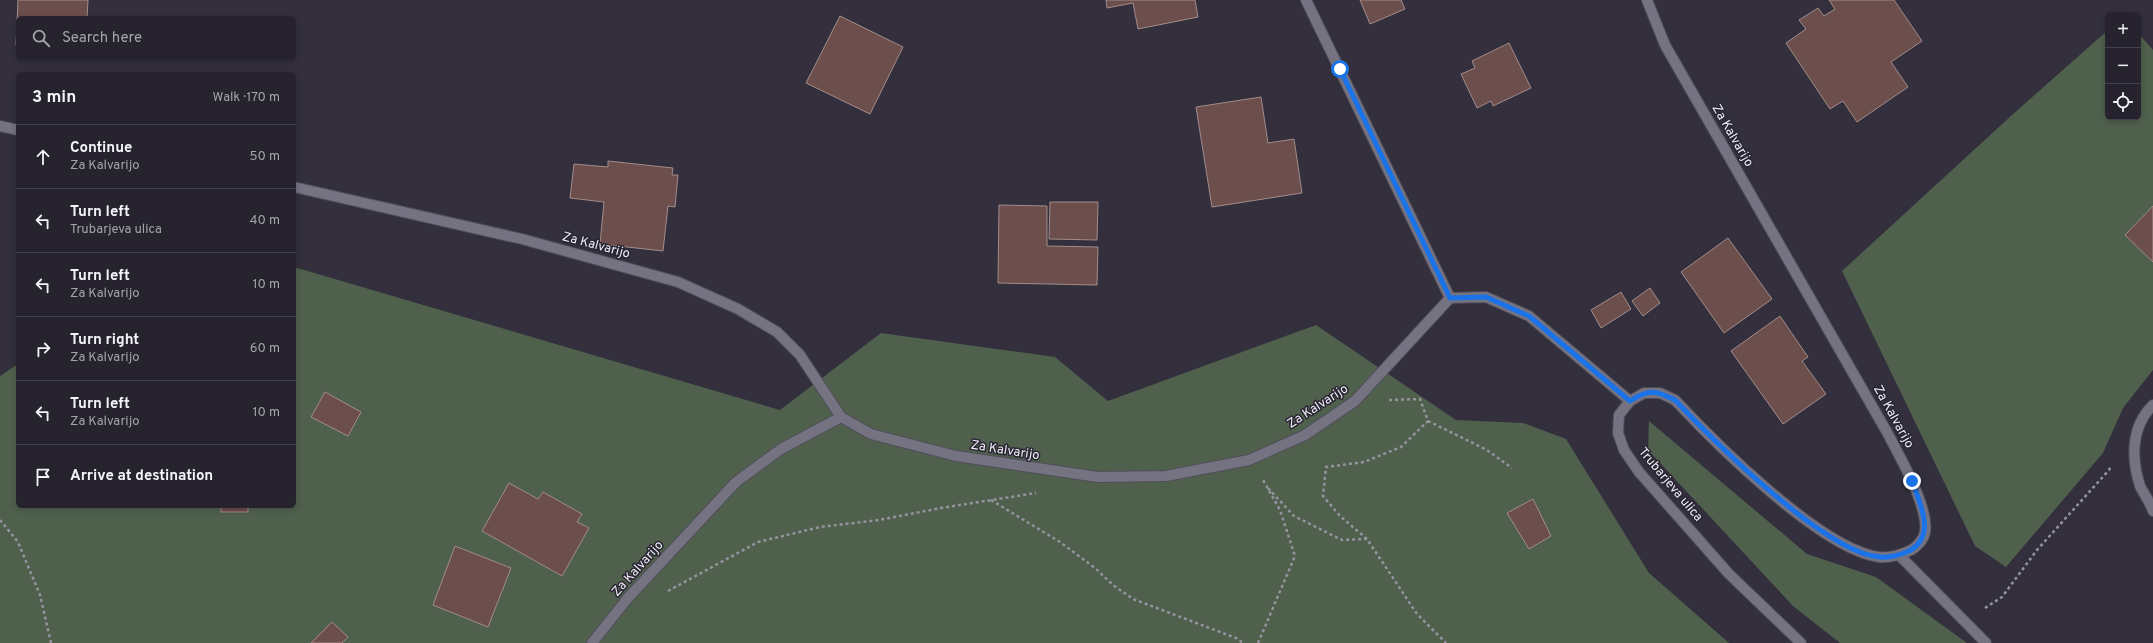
<!DOCTYPE html>
<meta charset="utf-8">
<style>
body{margin:0;font-family:Overpass,sans-serif;background:#2e2b36;color:#f1f3f6}
.controls{position:absolute;right:12px;top:12px;display:grid;overflow:hidden;border-radius:6px;box-shadow:0 2px 6px #0003}
.controls button{width:36px;height:36px;display:grid;place-items:center;padding:0;border:0;border-bottom:1px solid #42404a;background:#26232e;color:#f1f3f6;font:20px sans-serif}
.stop{position:absolute;width:12px;height:12px;margin:-9px;border:3px solid #1a73e8;border-radius:50%;background:#fff}
.stop.end{background:#1a73e8;border-color:#fff;box-shadow:0 1px 4px #0008}
.list{margin:0;padding:0;list-style:none}
h2{display:flex;justify-content:space-between;align-items:center;height:52px;margin:0;padding:0 16px;font-size:17px}
h2 small{font-size:13px;font-weight:400;color:#a4a4aa}
.list li{display:grid;grid-template-columns:26px 1fr auto;gap:12px;align-items:center;box-sizing:border-box;height:64px;padding:0 16px;border-top:1px solid #42404a}
.list b{display:block;font-size:15px;white-space:nowrap}
.list p{margin:0;font-size:13px;white-space:nowrap;color:#a4a4aa}
.list em{font-size:13px;font-style:normal;color:#a4a4aa}
.icon{flex:none;width:22px;height:22px;fill:none;stroke:currentColor;stroke-width:2;stroke-linecap:round;stroke-linejoin:round}
.map{position:relative;flex:none;width:2153px;height:643px;overflow:hidden}
.search{position:absolute;background:#26232e;box-shadow:0 2px 6px #0003;left:16px;top:16px;width:280px;height:44px;display:flex;align-items:center;gap:10px;box-sizing:border-box;padding:0 14px;border-radius:6px;color:#a4a4aa;font-size:15px}
.panel{position:absolute;background:#26232e;box-shadow:0 2px 6px #0003;left:16px;top:72px;width:280px;height:436px;border-radius:6px}
.map>svg:first-child{display:block}
</style>
<div class="map">
<svg width="2153" height="643" viewBox="0 0 2153 643">
<rect width="100%" height="100%" fill="#332f3d"/>
<g fill="#4f604d">
<path d="M2108,30v87h30v-84l15,17v320l-30,38 -20,45 -97,114 -31,-21 -133,-275 170,-156z"/>
<path d="M294,267l486,143 101,-77 174,24 53,44 208,-76 140,95 67,3 43,16 83,134 80,70h-1729v-267l18,-12v142h276z"/>
<path d="M1649,421l158,133 69,23 91,66h-127l-47,-37 -145,-156z"/>
</g>
<g fill="#6c4e4c" stroke="#a28d8b">
<path d="M18,0h70l-1,18h-69v27h-2z"/>
<path d="M1106,0h89l3,17 -60,12 -5,-26 -26,5z"/>
<path d="M1360,0h41l4,9 -35,15z"/>
<path d="M1829,0h65l28,41 -31,21 17,25 -51,35 -14,-21 -13,8 -44,-66 20,-14 -7,-9 19,-12 6,8 11,-7z"/>
<path d="M840,16l63,31 -33,67 -64,-31z"/>
<path d="M1509,43l22,45 -38,18 -2,-5 -14,7 -16,-34 14,-6 -3,-7z"/>
<path d="M1261,97l7,46 26,-4 8,54 -90,14 -16,-100z"/>
<path d="M608,161l65,7 -1,7h6l-3,32 -7,-1 -5,45 -63,-7 4,-42 -34,-4 4,-34 34,3z"/>
<path d="M1050,202h48l-1,38 -48,-1z"/>
<path d="M999,205l48,1v40l51,1 -1,38 -99,-2z"/>
<path d="M2153,206v56l-28,-27z"/>
<path d="M1728,238l44,61 -48,34 -43,-61z"/>
<path d="M1650,288l10,15 -17,13 -11,-15z"/>
<path d="M1621,292l10,17 -30,19 -10,-18z"/>
<path d="M1780,316l28,41 -6,4 24,33 -43,30 -52,-73z"/>
<path d="M325,392l36,20 -13,24 -37,-19z"/>
<path d="M509,483l29,16 5,-7 39,22 -5,8 12,6 -27,48 -80,-45z"/>
<path d="M1533,499l18,37 -22,13 -22,-36z"/>
<rect x="221" y="506" width="27" height="6"/>
<path d="M455,546l56,22 -23,59 -55,-22z"/>
<path d="M332,622l16,15 -6,6h-31z"/>
</g>
<g fill="none" stroke-linecap="round" stroke-linejoin="round">
<defs>
<g id="service">
<path d="M2153,405c-22,21 -22,53 -13,81 4,8 10,16 13,25"/>
<path d="M1900,556l86,87"/>
</g>
<g id="minor">
<path d="M1306,0l144,298"/>
<path d="M1647,0l18,45 223,389c11,22 41,72 37,98 -1,7 -8,15 -14,18 -10,5 -21,8 -32,7 -57,-7 -164,-114 -204,-157l-15,-7h-16l-14,8 -11,14 -1,18 6,17 15,22 90,102 72,69"/>
<path d="M0,126l18,4"/>
<path d="M294,187l228,52 156,43 60,27 39,23 23,23 41,62 30,17 85,22 142,21 68,-1 83,-16 56,-25 50,-34 95,-103"/>
<path d="M1450,298l36,-1 43,19 101,85"/>
<path d="M592,643l35,-44 109,-117 45,-33 60,-32"/>
</g>
</defs>
<use href="#service" stroke="#514e5a" stroke-width="12"/>
<use href="#minor" stroke="#514e5a" stroke-width="12"/>
<g stroke="#96939e" stroke-width="2.5" stroke-dasharray="3 3" stroke-linecap="butt">
<path d="M1389,400l31,-1 8,22 -27,26 -37,15 -38,5 -3,29 17,20 27,23 50,75 29,29"/>
<path d="M1428,421l59,29 25,18"/>
<path d="M1268,488l26,28 48,24 25,-1"/>
<path d="M991,500l69,42 35,26 18,17 20,14 103,39 7,5"/>
<path d="M0,520l18,22 22,53 11,48"/>
<path d="M668,591l90,-49 62,-15 59,-7 62,-12 95,-15"/>
<path d="M1985,608l17,-11 35,-47 72,-80 2,-4"/>
<path d="M1258,643l37,-87 -15,-46 -17,-30"/>
</g>
<use href="#service" stroke="#757282" stroke-width="10"/>
<use href="#minor" stroke="#757282" stroke-width="10"/>
</g>
<g fill="none" stroke-linecap="round" stroke-linejoin="round">
<path stroke="#1a73e8" stroke-width="5" d="M1340,69l110,229 36,-1 43,19 101,85c19,-12 25,-11 45,-1 38,40 151,154 205,157 10,1 20,-2 29,-6 28,-15 11,-47 3,-70"/>
</g>
<g text-anchor="middle" dominant-baseline="central" stroke-width="3" stroke-linejoin="round" paint-order="stroke">
<g font-size="13" fill="#edebf4" stroke="#292533">
<text transform="translate(1732 136) rotate(60)">Za Kalvarijo</text>
<text transform="translate(596 246) rotate(15)">Za Kalvarijo</text>
<text transform="translate(1318 407) rotate(-33)">Za Kalvarijo</text>
<text transform="translate(1893 417) rotate(61)">Za Kalvarijo</text>
<text transform="translate(1005 451) rotate(9)">Za Kalvarijo</text>
<text transform="translate(1670 485) rotate(50)">Trubarjeva ulica</text>
<text transform="translate(638 569) rotate(-48)">Za Kalvarijo</text>
</g>
</g>
</svg>
<div class="controls">
<button>+</button>
<button>−</button>
<button><svg class="icon" aria-label="locate" viewBox="0 0 24 24"><circle cx="12" cy="12" r="6"/><path d="M12 2v4M12 18v4M2 12h4M18 12h4"/></svg></button>
</div>
<div class="stop" style="left:1340px;top:69px"></div>
<div class="stop end" style="left:1912px;top:481px"></div>
<div class="search"><svg class="icon" aria-label="search" viewBox="0 0 24 24"><circle cx="10" cy="10" r="6"/><path d="M15 15l6 6"/></svg>Search here</div>
<section class="panel">
<h2>3 min<small>Walk · 170 m</small></h2>
<ul class="list">
<li><svg class="icon" aria-label="ahead" viewBox="0 0 24 24"><path d="M12 20V5M6 11l6-6 6 6"/></svg><div><b>Continue</b><p>Za Kalvarijo</p></div><em>50 m</em></li>
<li><svg class="icon" aria-label="left" viewBox="0 0 24 24"><path d="M17 20v-9H6M10 6l-5 5 5 5"/></svg><div><b>Turn left</b><p>Trubarjeva ulica</p></div><em>40 m</em></li>
<li><svg class="icon" aria-label="left" viewBox="0 0 24 24"><path d="M17 20v-9H6M10 6l-5 5 5 5"/></svg><div><b>Turn left</b><p>Za Kalvarijo</p></div><em>10 m</em></li>
<li><svg class="icon" aria-label="right" viewBox="0 0 24 24"><path d="M7 20v-9h11M14 6l5 5-5 5"/></svg><div><b>Turn right</b><p>Za Kalvarijo</p></div><em>60 m</em></li>
<li><svg class="icon" aria-label="left" viewBox="0 0 24 24"><path d="M17 20v-9H6M10 6l-5 5 5 5"/></svg><div><b>Turn left</b><p>Za Kalvarijo</p></div><em>10 m</em></li>
<li><svg class="icon" aria-label="arrive" viewBox="0 0 24 24"><path d="M6 21V4h12l-3 4 3 4H6"/></svg><div><b>Arrive at destination</b></div></li>
</ul>
</section>
</div>
